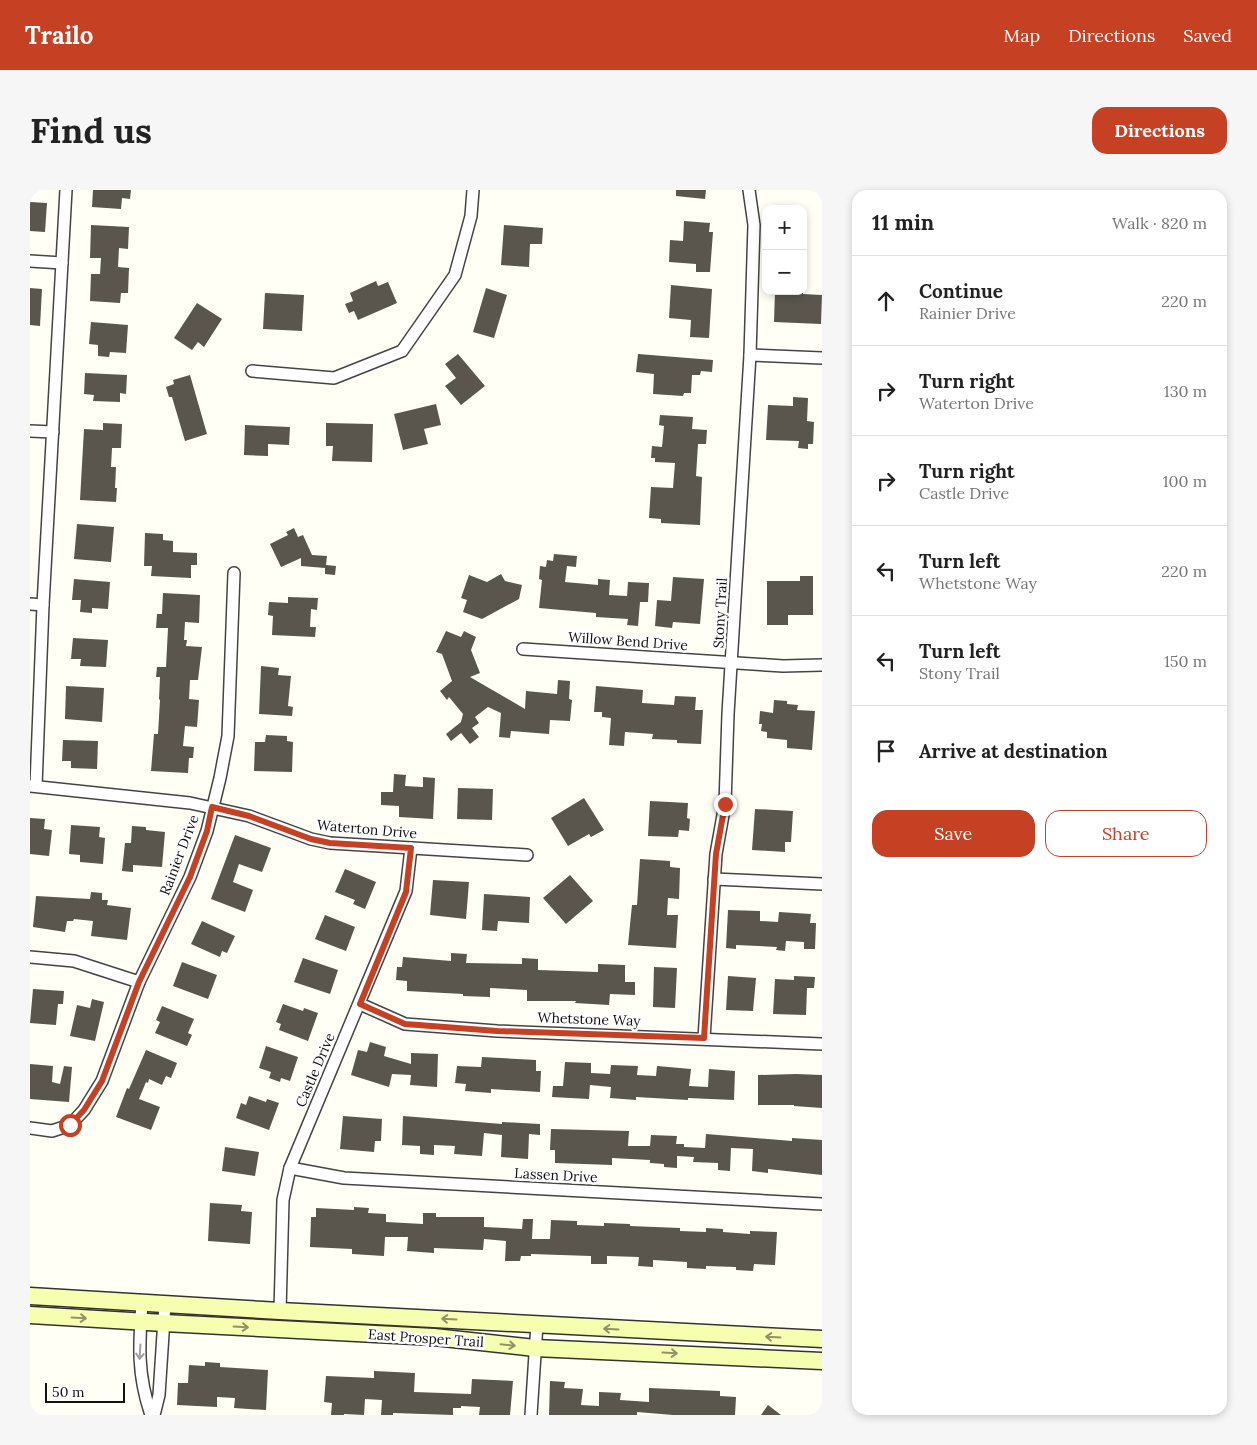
<!DOCTYPE html>
<meta charset="utf-8">
<style>
body{margin:0;font-family:Lora,serif;background:#f6f6f6;color:#222}
.controls{position:absolute;right:15px;top:15px;display:grid;overflow:hidden;border-radius:10px;box-shadow:0 2px 8px #0003}
.controls button{width:45px;height:45px;display:grid;place-items:center;padding:0;border:0;border-bottom:1px solid #e0e0e0;background:#fff;color:#222;font:25px sans-serif}
.scale{position:absolute;left:15px;bottom:12px;width:80px;box-sizing:border-box;padding-left:5px;border:2px solid #111;border-top:0;font-size:14px;line-height:18px;white-space:nowrap;color:#111;-webkit-text-stroke:4px #fff;paint-order:stroke}
.stop{position:absolute;width:15px;height:15px;margin:-11px;border:4px solid #c64124;border-radius:50%;background:#fff}
.stop.end{background:#c64124;border-color:#fff;box-shadow:0 1px 5px #0008}
.list{margin:0;padding:0;list-style:none}
h2{display:flex;justify-content:space-between;align-items:center;height:65px;margin:0;padding:0 20px;font-size:21px}
h2 small{font-size:16px;font-weight:400;color:#767676}
.list li{display:grid;grid-template-columns:32px 1fr auto;gap:15px;align-items:center;box-sizing:border-box;height:90px;padding:0 20px;border-top:1px solid #e0e0e0}
.list b{display:block;font-size:19px;white-space:nowrap}
.list p{margin:0;font-size:16px;white-space:nowrap;color:#767676}
.list em{font-size:16px;font-style:normal;color:#767676}
.actions{display:flex;gap:10px;padding:15px 20px}
.actions a{flex:1;padding:11px 0;border:1px solid #c64124;border-radius:15px;text-align:center;font-size:18px;color:#c64124}
.actions .main{background:#c64124;color:#fff}
.icon{flex:none;width:28px;height:28px;fill:none;stroke:currentColor;stroke-width:2;stroke-linecap:round;stroke-linejoin:round}
.map{position:relative;flex:none;width:792px;height:1225px;overflow:hidden;border-radius:15px}
header{display:flex;align-items:center;gap:30px;box-sizing:border-box;height:70px;padding:0 25px;background:#c64124;color:#fff}
header strong{font-size:24px}
nav{display:flex;gap:28px;margin-inline-start:auto;font-size:18px}
.intro{display:flex;align-items:center;justify-content:space-between;box-sizing:border-box;height:120px;padding:0 30px}
h1{margin:0;font-size:35px}
.button{padding:12px 22px;border-radius:15px;background:#c64124;color:#fff;font-size:18px;font-weight:700}
main{display:flex;gap:30px;padding:0 30px}
aside{flex:1;background:#fff;border-radius:15px;box-shadow:0 2px 8px #0003}
.map>svg:first-child{display:block}
</style>
<header>
<strong>Trailo</strong>
<nav><a>Map</a><a>Directions</a><a>Saved</a></nav>
</header>
<div class="intro"><h1>Find us</h1><a class="button">Directions</a></div>
<main>
<div class="map">
<svg width="792" height="1225" viewBox="0 0 792 1225">
<rect width="100%" height="100%" fill="#fffff5"/>
<g fill="#5a554d">
<path d="M63,0h38l-1,9 -8,-1 -1,11 -29,-2z"/>
<path d="M646,0h30l-1,9 -29,-3z"/>
<path d="M0,12l17,1 -2,29 -15,-1z"/>
<path d="M654,31l26,2 -1,9h4l-3,40h-14v-8l-27,-2 1,-22 13,1z"/>
<path d="M61,35l38,2 -1,22 -9,-1 -1,19 11,1 -1,25h-7l-1,10 -30,-2 1,-27h9l1,-16h-11z"/>
<path d="M474,35l39,3 -1,16h-12l-1,23 -28,-2z"/>
<path d="M346,91l2,5 10,-4 9,21 -39,17 -4,-9 -5,2 -4,-9 8,-3 -3,-8z"/>
<path d="M641,95l41,4 -3,49 -19,-1 1,-17 -22,-2z"/>
<path d="M0,98l12,1 -2,37 -10,-1z"/>
<path d="M456,98l21,7 -13,43 -21,-6z"/>
<path d="M745,101h28v3l19,1 -1,29 -47,-2z"/>
<path d="M235,103l39,2 -2,36 -39,-2z"/>
<path d="M167,113l25,16 -18,28 -6,-5 -6,8 -18,-12z"/>
<path d="M61,132l37,3 -2,28 -16,-1 -1,5 -11,-1v-11l-9,-1z"/>
<path d="M428,164l27,32 -24,19 -16,-19 11,-8 -11,-14z"/>
<path d="M608,164l75,6 -1,12 -11,-1 -1,4h-8l-1,18h-7l-1,3 -30,-2 1,-20 -18,-2z"/>
<path d="M55,183l42,2 -1,19 -6,-1v9l-27,-1 1,-6 -10,-1z"/>
<path d="M160,185l17,59 -22,7 -13,-44h-3l-3,-10 8,-3 -1,-4z"/>
<path d="M763,207l15,1 -1,23 7,1 -1,22h-5v5l-10,-1 1,-7 -33,-1 2,-35 25,1z"/>
<path d="M406,214l5,21 -17,4 4,15 -25,6 -9,-36z"/>
<path d="M630,225l33,2 -1,12 15,1 -1,14h-8l-2,32 6,1 -2,48 -39,-2v-4l-12,-1 2,-31 22,1 2,-25 -20,-1v-4h-4l1,-12 10,1 2,-21 -5,-1z"/>
<path d="M73,233l19,1 -1,24h-9l-1,19h5l-1,21h2l-1,14 -36,-2 4,-71 19,1z"/>
<path d="M296,233l47,1 -1,38 -40,-1 1,-15h-7z"/>
<path d="M215,235l45,2 -1,18 -21,-1v12l-24,-1z"/>
<path d="M47,334l37,3 -3,35 -37,-3z"/>
<path d="M264,338l4,9 5,-2 9,20 15,1 -1,9 10,1 -1,9 -10,-1v-6l-24,-2v-8l-20,9 -11,-23 18,-9 -2,-3z"/>
<path d="M115,343l18,1v6l10,1v11l24,1v12h-6v13l-40,-2 1,-10h-8z"/>
<path d="M524,364l23,2 -1,11 -9,-1 -2,16 33,3v-6l12,1 -1,15 18,1 1,-14 21,1 -1,19h-8l-2,24 -11,-1 1,-6 -32,-2v-4l-57,-5 3,-28 -3,-1 1,-13 6,1 1,-7 6,1z"/>
<path d="M471,384l4,7 17,4 -3,14 -37,20 -19,-7 4,-12 -6,-2 8,-23 18,7z"/>
<path d="M770,386h13v39h-25v10h-21v-44h33z"/>
<path d="M643,387l31,2 -4,45 -27,-2 -1,6 -17,-2 2,-26 14,1z"/>
<path d="M44,389l36,3 -2,27 -16,-1v5l-12,-1 1,-12h-9z"/>
<path d="M133,403l37,2 -1,28 -14,-1 -1,18h3l-1,6 16,1 -4,33h-8l-1,19 10,1 -2,27 -12,-1 -2,20 11,1 -1,11h-4l-1,15 -37,-2 3,-37h4l2,-34 -1,-1 1,-22h-4l1,-10h9l2,-39h-12l1,-14h5z"/>
<path d="M258,407l30,1 -1,12 -6,-1 -1,18h6l-1,10 -43,-2 1,-19 -5,-1 1,-13 19,1z"/>
<path d="M416,441l15,6 3,-6 12,6 -5,13 9,23 -10,4 55,32 1,-18 31,3 1,-14 12,1 -1,18 3,1 -2,21 -20,-1 -1,14 -38,-3 -1,7 -11,-1 2,-24 -13,-6 -13,10 4,6 -7,5 7,9 -9,7 -9,-11 -10,8 -5,-7 15,-12 2,-8 -14,-17 -2,3 -7,-9 12,-10 -10,-27 -6,-2z"/>
<path d="M43,448l35,2 -2,27 -26,-1 1,-7h-10z"/>
<path d="M231,476l18,2 -1,7 13,1 -3,30 5,1 -1,9 -33,-2z"/>
<path d="M36,496l38,2 -2,34 -37,-3z"/>
<path d="M566,496l47,4 -1,13 32,2 1,-9 21,1 -1,13h8l-2,34 -24,-1v-3l-25,-1 1,-5 -28,-2 -1,14 -15,-1 2,-27 -9,-1v-5h-8z"/>
<path d="M744,510l13,1v3l11,1 -1,5 18,1 -3,39 -25,-2v-8l-20,-2v-6l-6,-1 1,-7h-3l1,-13 13,2z"/>
<path d="M236,545l21,1v5l6,1 -1,30 -38,-1 1,-29h10z"/>
<path d="M33,550l35,1 -1,28 -26,-1v-7h-9z"/>
<path d="M364,584l12,1 -1,11 18,1v-10l12,1 -2,41 -34,-2v-11l-18,-1v-13h12z"/>
<path d="M428,598l35,1 -1,31 -35,-1z"/>
<path d="M554,608l20,32 -13,7 -2,-3 -21,12 -17,-28z"/>
<path d="M620,611l38,2 -1,15 3,1 -1,12 -10,-1 -1,7 -30,-1z"/>
<path d="M725,619l38,2 -2,31h-6v10l-33,-2z"/>
<path d="M0,628l15,1 -1,10 8,1 -3,26 -19,-2z"/>
<path d="M41,635l29,2 -1,10 6,1 -2,26 -23,-2v-7l-11,-1z"/>
<path d="M102,636l14,1v3l19,2 -3,35 -29,-2v7l-11,-1 3,-28h6z"/>
<path d="M205,645l36,13 -9,24 -23,-8 -6,18 20,8 -8,22 -34,-13z"/>
<path d="M610,669l30,2v6l10,1 -1,31 -11,-1 -1,17h11l-2,33 -48,-3 4,-40h5z"/>
<path d="M315,679l31,13 -11,27 -12,-5 2,-4 -20,-8z"/>
<path d="M540,685l23,26 -27,23 -23,-26z"/>
<path d="M403,690l36,2 -3,37 -36,-4z"/>
<path d="M61,702l11,1v7h6l-1,5 24,3 -4,32 -36,-4 2,-15 -19,-2 -1,2h-6l-2,11 -32,-5 3,-31 54,3z"/>
<path d="M454,704l46,3 -1,26 -31,-2 -1,10 -15,-1z"/>
<path d="M698,720l32,1v10l18,1 1,-10 32,2 -1,9h6l-1,26h-11v-7l-18,-1 -1,10 -9,-1 1,-3 -41,-2v4l-10,-1z"/>
<path d="M295,725l30,12 -9,24 -31,-12z"/>
<path d="M172,731l33,15 -8,17 -5,-2 -2,6 -29,-13z"/>
<path d="M421,763l16,1 -1,9 56,1v-6l16,1v11l60,2v-8l27,1v17h10v13l-25,-1 -1,11 -34,-2 1,-2h-49v-11l-37,-2v9l-27,-1v-2l-56,-3v-10l-11,-1 1,-13h5l1,-10 48,4z"/>
<path d="M273,768l35,12 -8,24 -36,-12z"/>
<path d="M152,772l35,13 -9,24 -35,-13z"/>
<path d="M624,777l23,1 -2,40 -22,-1z"/>
<path d="M698,786l28,2 -3,33 -27,-1z"/>
<path d="M764,786l21,1 -1,11h-7l-1,27 -33,-1 2,-35 19,1z"/>
<path d="M3,799l31,2 -1,13h-5l-2,21 -26,-2z"/>
<path d="M62,809l12,3 -9,39 -25,-5 7,-31 13,3z"/>
<path d="M253,814l20,7 1,-3 14,5 -10,28 -29,-11 2,-6 -5,-2z"/>
<path d="M132,816l32,13 -6,14 4,2 -5,11 -32,-13 5,-11 -4,-2z"/>
<path d="M340,852l16,5 -2,9 27,8v-11l27,1 -1,33 -27,-2 1,-10 -19,-1 -3,13 -38,-12 7,-25 9,2z"/>
<path d="M236,856l32,11 -8,24 -9,-3 -1,4 -11,-4 2,-6 -12,-4z"/>
<path d="M116,860l31,13 -6,15 -5,-2 -4,9 -13,-6 -1,4 -2,-1 -7,17 21,8 -9,23 -35,-13 11,-29 2,1z"/>
<path d="M452,867l54,3v11h5l-1,21 -49,-3v4l-26,-2 1,-7 -11,-1 2,-17 24,1z"/>
<path d="M535,872l26,1v10l19,1 1,-9 27,1 -1,9 19,1 1,-10 34,3 -2,17 19,1 1,-18 26,2 -1,29 -46,-2v2l-52,-3v3l-26,-2 1,-11 -21,-2 -1,14 -37,-2 1,-11h10z"/>
<path d="M0,874l23,2 -1,16 8,2 4,-18 8,1 -3,35 -39,-3z"/>
<path d="M766,884l26,1v33l-28,-2v-1h-36v-30z"/>
<path d="M219,906l17,6 1,-3 12,4 -10,27 -33,-12 5,-15 5,2z"/>
<path d="M313,926l39,3 -1,22h-6l-1,11 -34,-3z"/>
<path d="M373,926l99,8v-2l38,2v11l-11,-1 -1,25 -27,-2 1,-22 -18,-2 -2,23 -28,-2 1,-8 -21,-1v10l-14,-1v-8l-18,-1z"/>
<path d="M521,939l78,2 -1,15h22l1,-11 26,1 -1,8h8v3l21,1 1,-14 86,7v-3l30,2v35l-54,-6v4l-16,-2 1,-22 -22,-1 -1,23 -12,-1v-7l-25,-1 1,-5 -17,-1v12l-13,-1v-3l-14,-1v-3l-38,-2v7l-57,-2v-13h-5z"/>
<path d="M195,957l34,5 -4,24 -33,-5z"/>
<path d="M180,1013l32,2 -1,6 11,1 -2,32 -42,-3z"/>
<path d="M324,1017l15,1 -1,5 18,1v8l37,2v-11h13v4h48v10l38,2 1,-10h10l-1,20h18l1,-19 26,1v4l27,1v-3l26,1v2l50,2v3l26,1v-4l17,1v3l27,2v-3l27,1 -2,33 -21,-1 -1,7 -17,-1v-3l-30,-1v3l-19,-1v-6l-34,-2v7l-15,-1 1,-9 -32,-1v8h-16v-8l-60,-2v2h-10l-1,5h-15l1,-20 -22,-2 -1,11 -49,-2v5l-27,-2 1,-14h-23l-1,19 -32,-2v-5l-42,-2 1,-30h5v-9l38,2z"/>
<path d="M175,1172l15,1v4l48,3 -2,40 -32,-2 1,-10 -18,-1v10l-40,-2 1,-22h10l1,-18 16,1z"/>
<path d="M344,1181l41,2 -1,19 57,2 1,-15 41,2 -3,34h-31l1,-8 -19,-1v2h-8v7l-60,-2v2h-12l1,-15 -17,-1 -1,16 -20,-1v1h-13l1,-12 -8,-1 2,-26 48,2z"/>
<path d="M520,1191l15,1 -1,6 19,1 -2,16 18,1v-14l22,1 -1,7 29,2v-14l71,3v5l16,1 -1,18h-62l-36,-3v3h-88z"/>
<path d="M738,1215l13,10h-20z"/>
</g>
<g fill="none" stroke-linecap="round" stroke-linejoin="round">
<defs>
<g id="minor">
<path d="M0,71l32,2"/>
<path d="M720,165l72,3"/>
<path d="M222,181l82,7 68,-27 53,-76 16,-59 2,-26"/>
<path d="M0,241l23,1"/>
<path d="M0,414l13,1"/>
<path d="M493,459l260,17 39,-1"/>
<path d="M0,596l160,17 59,13 62,23 19,4 197,12"/>
<path d="M6,596l7,-181 23,-415"/>
<path d="M684,689l108,5"/>
<path d="M0,767l44,4 65,21"/>
<path d="M330,814l45,20 92,7 325,13"/>
<path d="M674,848l12,-184 9,-50 3,-90 22,-359 4,-130 -5,-35"/>
<path d="M0,938l22,3 18,-6 14,-15 18,-29 37,-99 51,-105 17,-46 13,-53 8,-42 6,-163"/>
<path d="M260,978l54,10 478,26"/>
<path d="M112,1113c-3,42 -5,71 9,112"/>
<path d="M250,1121l3,-111 7,-32 116,-277 5,-43"/>
<path d="M124,1225l5,-20 6,-91"/>
<path d="M501,1225l6,-91"/>
</g>
<g id="secondary">
<path d="M0,1106l250,15 542,28"/>
<path d="M0,1125l134,8 270,14 101,11 287,13"/>
</g>
</defs>
<use href="#minor" stroke="#444" stroke-width="14"/>
<use href="#secondary" stroke="#333" stroke-width="19"/>
<use href="#minor" stroke="#fff" stroke-width="11"/>
<use href="#secondary" stroke="#f6ffb0" stroke-width="16"/>
</g>
<defs><path id="oneway-shaft" d="M-6 0H5M1.5-3L5.5 0L1.5 3" fill="none" stroke-width="1.6" stroke-linecap="round" stroke-linejoin="round" transform="scale(1.25)"/></defs>
<g stroke="#8f9468">
<use href="#oneway-shaft" transform="translate(49 1128) rotate(3)"/>
<use href="#oneway-shaft" transform="translate(419 1129) rotate(-177)"/>
<use href="#oneway-shaft" transform="translate(211 1137) rotate(3)"/>
<use href="#oneway-shaft" transform="translate(581 1139) rotate(-177)"/>
<use href="#oneway-shaft" transform="translate(743 1147) rotate(-177)"/>
<use href="#oneway-shaft" transform="translate(478 1155) rotate(6)"/>
<use href="#oneway-shaft" transform="translate(640 1163) rotate(3)"/>
</g>
<use stroke="#a0a0a0" href="#oneway-shaft" transform="translate(110 1162) rotate(93)"/>
<g fill="none" stroke-linecap="round" stroke-linejoin="round">
<path stroke="#c64124" stroke-width="6" d="M40,935l14,-15 18,-29 37,-99 51,-105 17,-46 5,-24 37,9 62,23 19,4 81,5 -5,44 -46,112 45,20 92,7 207,7 12,-184 9,-50"/>
</g>
<g text-anchor="middle" dominant-baseline="central" stroke-width="5" stroke-linejoin="round" paint-order="stroke">
<g font-size="14" fill="#111" stroke="#fff">
<text transform="translate(690 423) rotate(-87)">Stony Trail</text>
<text transform="translate(598 451) rotate(4)">Willow Bend Drive</text>
<text transform="translate(337 639) rotate(5)">Waterton Drive</text>
<text transform="translate(149 665) rotate(-69)">Rainier Drive</text>
<text transform="translate(559 829) rotate(2)">Whetstone Way</text>
<text transform="translate(285 880) rotate(-67)">Castle Drive</text>
<text transform="translate(526 985) rotate(3)">Lassen Drive</text>
<text transform="translate(396 1148) rotate(4)">East Prosper Trail</text>
</g>
</g>
</svg>
<div class="controls">
<button>+</button>
<button>−</button>
</div>
<div class="scale">50 m</div>
<div class="stop" style="left:40px;top:935px"></div>
<div class="stop end" style="left:695px;top:614px"></div>
</div>
<aside>
<h2>11 min<small>Walk · 820 m</small></h2>
<ul class="list">
<li><svg class="icon" aria-label="ahead" viewBox="0 0 24 24"><path d="M12 20V5M6 11l6-6 6 6"/></svg><div><b>Continue</b><p>Rainier Drive</p></div><em>220 m</em></li>
<li><svg class="icon" aria-label="right" viewBox="0 0 24 24"><path d="M7 20v-9h11M14 6l5 5-5 5"/></svg><div><b>Turn right</b><p>Waterton Drive</p></div><em>130 m</em></li>
<li><svg class="icon" aria-label="right" viewBox="0 0 24 24"><path d="M7 20v-9h11M14 6l5 5-5 5"/></svg><div><b>Turn right</b><p>Castle Drive</p></div><em>100 m</em></li>
<li><svg class="icon" aria-label="left" viewBox="0 0 24 24"><path d="M17 20v-9H6M10 6l-5 5 5 5"/></svg><div><b>Turn left</b><p>Whetstone Way</p></div><em>220 m</em></li>
<li><svg class="icon" aria-label="left" viewBox="0 0 24 24"><path d="M17 20v-9H6M10 6l-5 5 5 5"/></svg><div><b>Turn left</b><p>Stony Trail</p></div><em>150 m</em></li>
<li><svg class="icon" aria-label="arrive" viewBox="0 0 24 24"><path d="M6 21V4h12l-3 4 3 4H6"/></svg><div><b>Arrive at destination</b></div></li>
</ul>
<div class="actions"><a class="main">Save</a><a>Share</a></div>
</aside>
</main>
